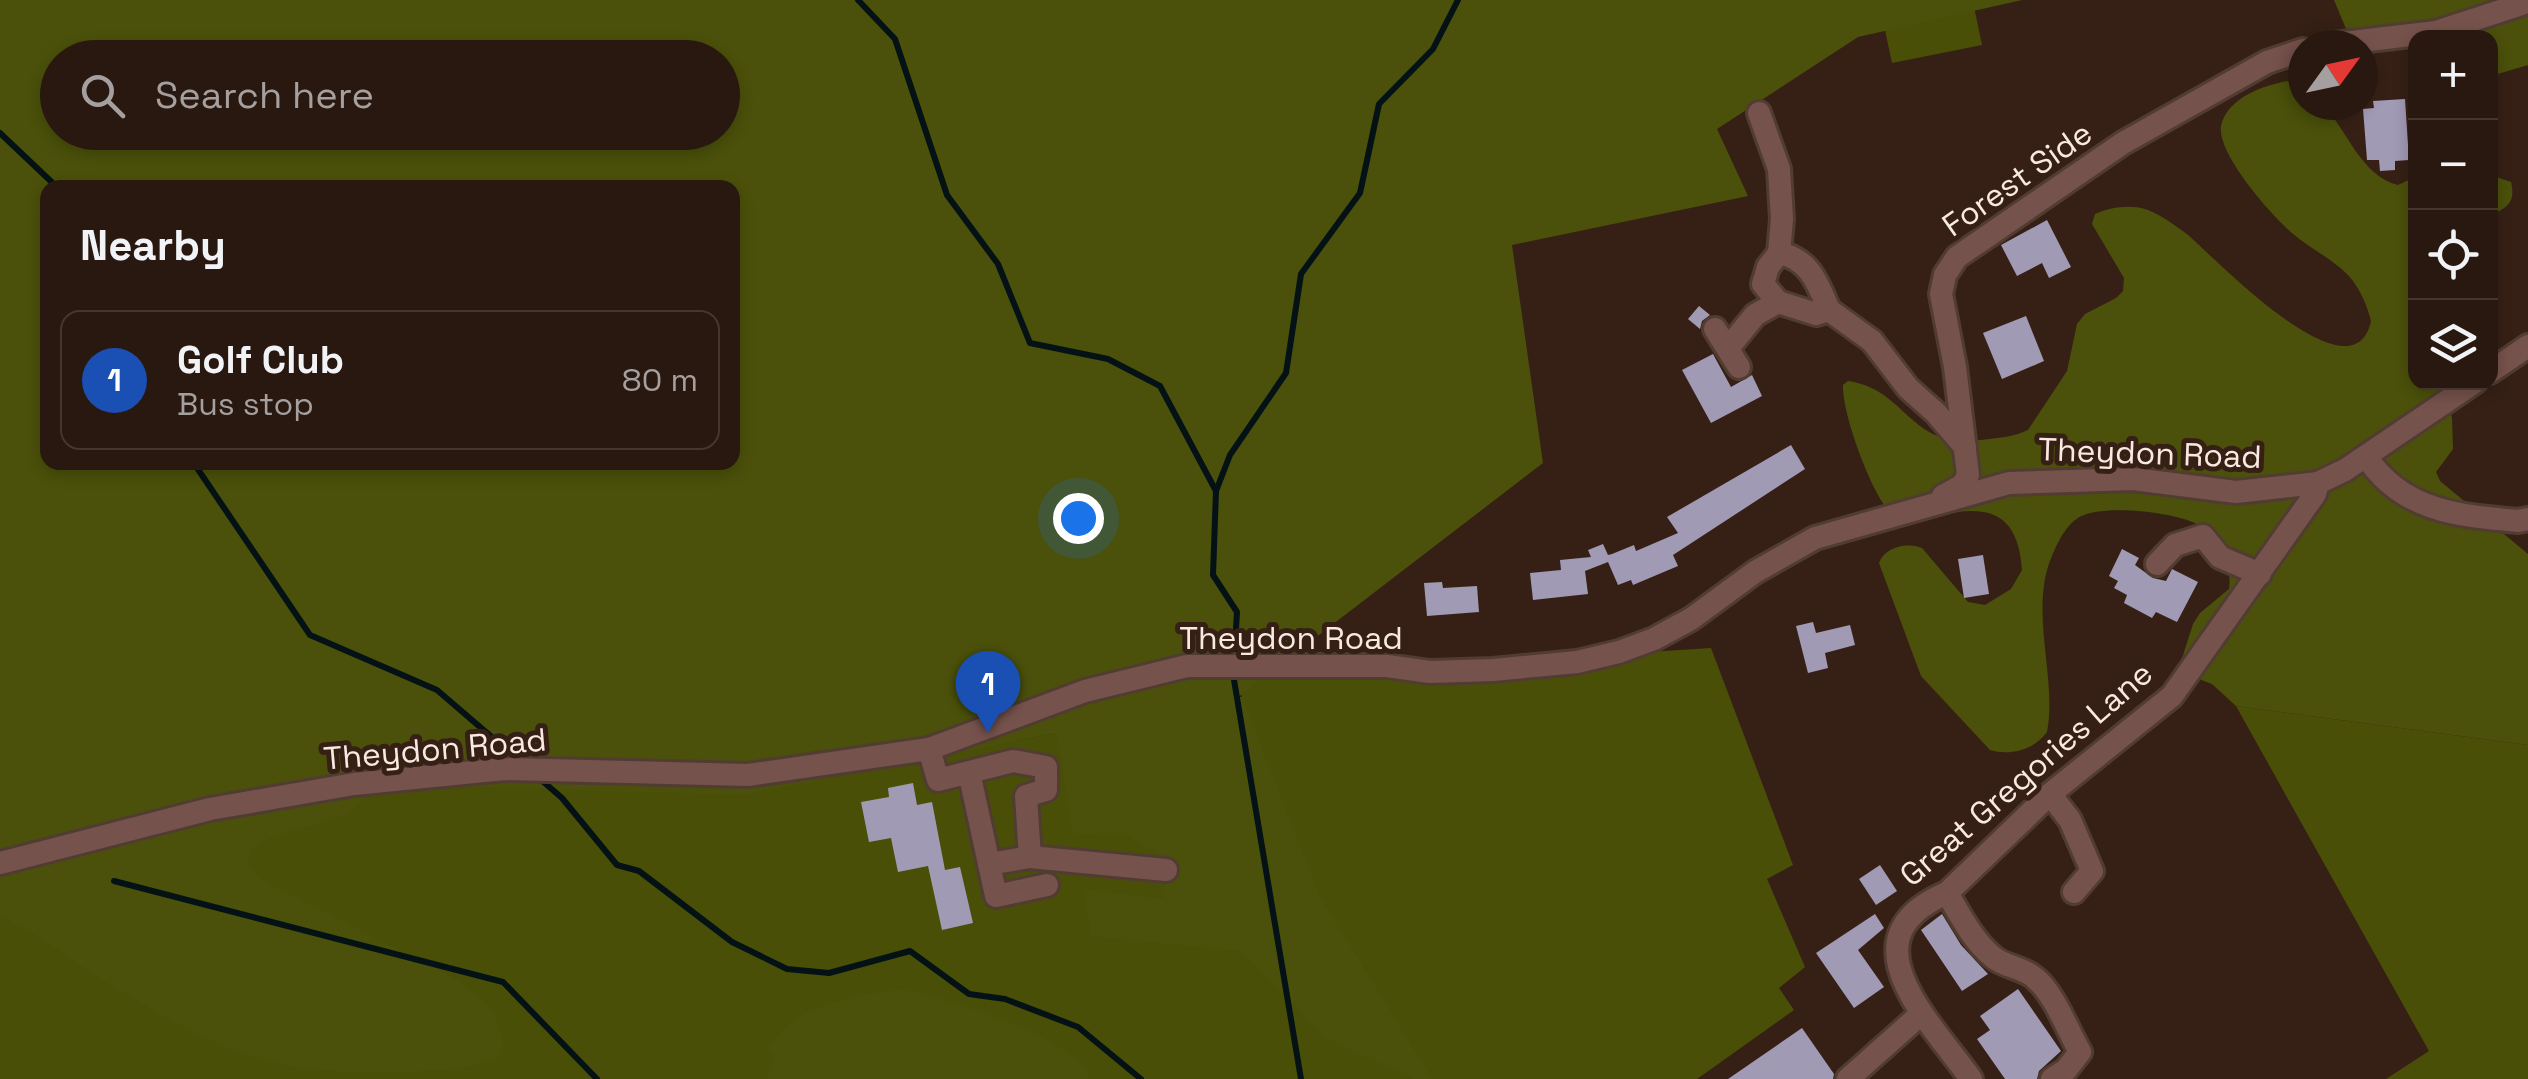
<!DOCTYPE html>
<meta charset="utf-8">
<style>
body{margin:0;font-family:"Space Grotesk",sans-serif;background:#302119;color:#f1f3f6}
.controls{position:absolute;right:30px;top:30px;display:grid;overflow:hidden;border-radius:20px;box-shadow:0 5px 15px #0003}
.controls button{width:90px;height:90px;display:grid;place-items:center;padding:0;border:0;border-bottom:2px solid #443730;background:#281810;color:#f1f3f6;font:50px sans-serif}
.compass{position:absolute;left:2288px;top:30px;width:90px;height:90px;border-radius:50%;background:#281810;box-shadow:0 5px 15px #0003;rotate:57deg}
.you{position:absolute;left:1078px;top:518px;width:35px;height:35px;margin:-25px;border:8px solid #fff;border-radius:50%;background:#1a73e8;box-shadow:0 0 0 15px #1a73e833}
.badge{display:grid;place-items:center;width:65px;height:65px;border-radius:50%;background:#1a73e8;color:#fff;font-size:32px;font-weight:700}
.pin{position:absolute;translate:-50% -82px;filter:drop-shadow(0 2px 5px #0008)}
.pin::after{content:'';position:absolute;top:52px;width:35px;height:30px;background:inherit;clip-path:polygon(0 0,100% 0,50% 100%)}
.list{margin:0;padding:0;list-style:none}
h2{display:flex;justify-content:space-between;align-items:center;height:130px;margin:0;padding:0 40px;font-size:42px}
h2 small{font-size:32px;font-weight:400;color:#a5a09f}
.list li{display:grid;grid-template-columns:65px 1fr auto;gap:30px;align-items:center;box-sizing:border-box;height:140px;margin:0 20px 20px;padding:0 20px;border:2px solid #443730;border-radius:20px}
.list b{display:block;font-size:38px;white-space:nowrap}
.list p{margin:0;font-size:32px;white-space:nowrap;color:#a5a09f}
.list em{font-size:32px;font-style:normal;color:#a5a09f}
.icon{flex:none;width:55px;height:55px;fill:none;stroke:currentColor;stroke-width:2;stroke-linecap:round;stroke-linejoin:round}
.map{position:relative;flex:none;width:2528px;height:1079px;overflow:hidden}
.search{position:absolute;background:#281810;box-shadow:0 5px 15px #0003;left:40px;top:40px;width:700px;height:110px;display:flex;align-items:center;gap:25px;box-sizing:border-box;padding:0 35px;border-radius:55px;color:#a5a09f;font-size:38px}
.panel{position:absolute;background:#281810;box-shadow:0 5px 15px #0003;left:40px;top:180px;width:700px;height:290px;border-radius:20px}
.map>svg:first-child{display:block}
</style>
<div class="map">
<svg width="2528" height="1079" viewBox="0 0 2528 1079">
<rect width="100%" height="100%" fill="#362015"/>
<g fill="#4a4f08">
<path d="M1973,2l9,43 -90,18 -9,-42z"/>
<path d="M48,462l693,332 501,-97 -9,-25 121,-1 357,-23 82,217 -26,14 38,88 -26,21 15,22 -97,69h-1697v-445z"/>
<path d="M2236,706l292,39v334h-142l43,-28z"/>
</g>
<g fill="#4b510a" fill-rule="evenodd">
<path d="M0,0h2022l-164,37 -141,92 31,67 -236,49 31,218 -305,234h4l78,199 112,183h-18l-87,-40 -87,-88 -149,-15 -8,-47 82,10 -4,-43 -38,-23 -50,1 -16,-101 -315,62 -336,-10 -47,6 3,9c-14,34 -156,27 -101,80l191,97 30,22 14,17 8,29 -5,13c-35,13 -69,13 -106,14 -46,1 -92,-1 -137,-14 -50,-15 -100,-46 -145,-73 -34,-20 -75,-55 -111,-68zM58,58h664v74h-664zM48,188h684v274h-684z"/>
<path d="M2334,0h194v65l-37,11 -1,-38 -141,-2z"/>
<path d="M2288,81l15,4v20h20c25,26 38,71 75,80l17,-8 1,81 -4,20 4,12v92l26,1 10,35 1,31 -17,23 4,9 88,73v191l-292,-39 -24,-22 -34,-13 15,-47 7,-11 29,-24c4,-22 -11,-54 -32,-65 -23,-12 -89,-19 -113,-9 -14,5 -23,21 -29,34 -29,57 3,127 -8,183 -13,18 -37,24 -57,18l-69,-74 -42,-113c6,-16 28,-21 43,-15l46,54 17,3 26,-16 11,-19c-5,-78 -59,-61 -114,-47 -6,-4 -15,-7 -20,-13 -18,-21 -46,-97 -45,-125l5,-4c59,8 61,69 133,59 16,-2 33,-3 47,-10l39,-59 10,-47 8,-10 31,-16 7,-7 1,-13 -32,-54 3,-10c15,-7 37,-10 53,-4 15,6 28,16 40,25 25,21 165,169 183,86 -4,-16 -12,-35 -24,-47 -16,-16 -38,-26 -55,-41 -21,-18 -75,-79 -71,-107 6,-28 43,-41 67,-45z"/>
<path d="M2490,175l21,7c5,20 -4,26 -20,33z"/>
<path d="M905,990c39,8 177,48 185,89h-323l8,-19 -7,-13c28,-42 89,-55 137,-57z"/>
</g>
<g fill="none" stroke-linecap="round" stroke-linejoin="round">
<g stroke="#041216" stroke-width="6">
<path d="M858,0l37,39 52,156 51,69 32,79 78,16 52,27 56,105"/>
<path d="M0,133l58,55"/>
<path d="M193,462l117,173 127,55 85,73"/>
<path d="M1234,661l3,-49 -24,-37 3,-84 14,-36 56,-82 15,-99 59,-81 19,-89 54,-55 25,-49"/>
<path d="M1233,674l68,405"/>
<path d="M539,778l23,20 55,67 22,6 93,71 55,27 42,4 81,-22 59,43 36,5 73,28 63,52"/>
<path d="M114,881l389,101 94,97"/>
</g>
</g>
<g fill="#a19ab5">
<path d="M2405,99l4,61 -14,1v9l-15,1 -1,-11h-12l-4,-51 11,-1 -1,-7z"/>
<path d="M2047,220l24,47 -22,11 -7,-15 -25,13 -16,-31z"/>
<path d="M1699,306l11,9 -8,6 -2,8 -12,-10z"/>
<path d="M2026,316l18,45 -42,18 -19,-46z"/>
<path d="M1713,354l18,33 21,-12 10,21 -51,27 -29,-53z"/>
<path d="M1791,445l14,24 -132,86 5,11 -45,19 -2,-5 -13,5 -10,-23 -23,9 3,23 -55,6 -3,-27 31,-3 -1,-10 31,-3 -3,-7 15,-6 5,11 4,-1 22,-9 2,6 42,-18 -11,-16z"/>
<path d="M2122,549l17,9 -4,7 18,13 13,3 6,-12 26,13 -21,40 -21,-10 -4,6 -28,-15 3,-8 -13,-7 4,-7 -9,-5z"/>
<path d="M1983,555l6,39 -25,4 -6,-39z"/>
<path d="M1442,582l1,6 34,-2 2,26 -52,4 -3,-33z"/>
<path d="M1813,622l3,11 34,-8 5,20 -30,8 3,15 -20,5 -12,-47z"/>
<path d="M913,783l4,22 15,-3 13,68 15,-3 13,56 -31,7 -14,-64 -30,6 -7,-34 -22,4 -8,-40 28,-5 -1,-9z"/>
<path d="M1880,865l17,26 -21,14 -17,-26z"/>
<path d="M1875,914l9,14 -26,22 26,37 -30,21 -38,-55z"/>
<path d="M1942,914l19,31 27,29 -26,17 -41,-61z"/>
<path d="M2018,989l43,62 -22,20 -2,8h-32l-28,-40 13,-9 -10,-14z"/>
<path d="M1802,1028l32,46 -1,5h-105z"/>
</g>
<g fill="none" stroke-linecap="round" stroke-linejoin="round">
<defs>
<g id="minor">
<path d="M2326,45l110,-13 92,-30"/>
<path d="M1759,113l20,56 3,50 -3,34"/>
<path d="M1779,253c31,6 39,31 50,57l-13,4 -38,-12 -15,-18 5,-17z"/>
<path d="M1829,310l43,31 36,47 28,25 29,34"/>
<path d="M1715,329l24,38"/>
<path d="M1729,347l26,-32 23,-13"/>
<path d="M2490,372l38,-26"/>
<path d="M2366,456c35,55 93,60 152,65l10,-2"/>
<path d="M1943,496l20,-11 5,-10 -13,-108 -14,-73 4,-19 12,-18 166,-114 144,-81 36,-12"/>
<path d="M2157,564l18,-19 28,-9 17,21 40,17"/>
<path d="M929,749l9,31 75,-19 33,6v23l-20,6 4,61 -41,7 -20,-92"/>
<path d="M2050,794l20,26 22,51 -18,21"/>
<path d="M1030,857l136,13"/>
<path d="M0,863l210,-54 144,-25 150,-15 244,6 181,-26 156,-58 102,-25h200l43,6 63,-2 84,-8 42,-10 35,-13 37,-20 64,-47 60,-34 194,-55 124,-4 103,13 82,-9 27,-13 130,-88"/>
<path d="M989,864l7,32 51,-11"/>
<path d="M1947,893c13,22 26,48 46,64 11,10 30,10 42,21 20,17 32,51 45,74l-14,18 -14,9"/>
<path d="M1848,1079l73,-65"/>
<path d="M1971,1079c-40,-57 -130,-141 -24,-186l103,-99 122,-98 143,-202 3,-11"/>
</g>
</defs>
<use href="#minor" stroke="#513c32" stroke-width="28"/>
<use href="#minor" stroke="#76524c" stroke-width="22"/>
</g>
<g text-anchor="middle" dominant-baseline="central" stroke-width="10" stroke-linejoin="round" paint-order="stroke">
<g font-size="32" fill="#f8e9e1" stroke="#362015">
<text transform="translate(2017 179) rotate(-35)">Forest Side</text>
<text transform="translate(2150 453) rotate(2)">Theydon Road</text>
<text x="1291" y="638">Theydon Road</text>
<text transform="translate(435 749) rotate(-5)">Theydon Road</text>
<text transform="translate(2026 774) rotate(-41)">Great Gregories Lane</text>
</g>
</g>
</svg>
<div class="controls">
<button>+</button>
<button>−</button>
<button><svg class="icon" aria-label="locate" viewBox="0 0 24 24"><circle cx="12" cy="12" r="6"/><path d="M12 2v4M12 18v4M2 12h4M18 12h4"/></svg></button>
<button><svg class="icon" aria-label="layers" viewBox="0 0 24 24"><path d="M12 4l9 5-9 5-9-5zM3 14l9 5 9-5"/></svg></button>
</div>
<svg class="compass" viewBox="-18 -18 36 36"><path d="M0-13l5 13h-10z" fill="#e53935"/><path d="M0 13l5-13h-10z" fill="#a5a09f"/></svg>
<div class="you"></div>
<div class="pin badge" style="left:988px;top:733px;background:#1a4fb4">1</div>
<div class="search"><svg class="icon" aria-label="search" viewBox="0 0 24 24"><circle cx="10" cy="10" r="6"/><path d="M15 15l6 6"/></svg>Search here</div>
<section class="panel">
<h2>Nearby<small></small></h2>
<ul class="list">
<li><span class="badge" style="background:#1a4fb4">1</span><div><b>Golf Club</b><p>Bus stop</p></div><em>80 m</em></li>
</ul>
</section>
</div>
